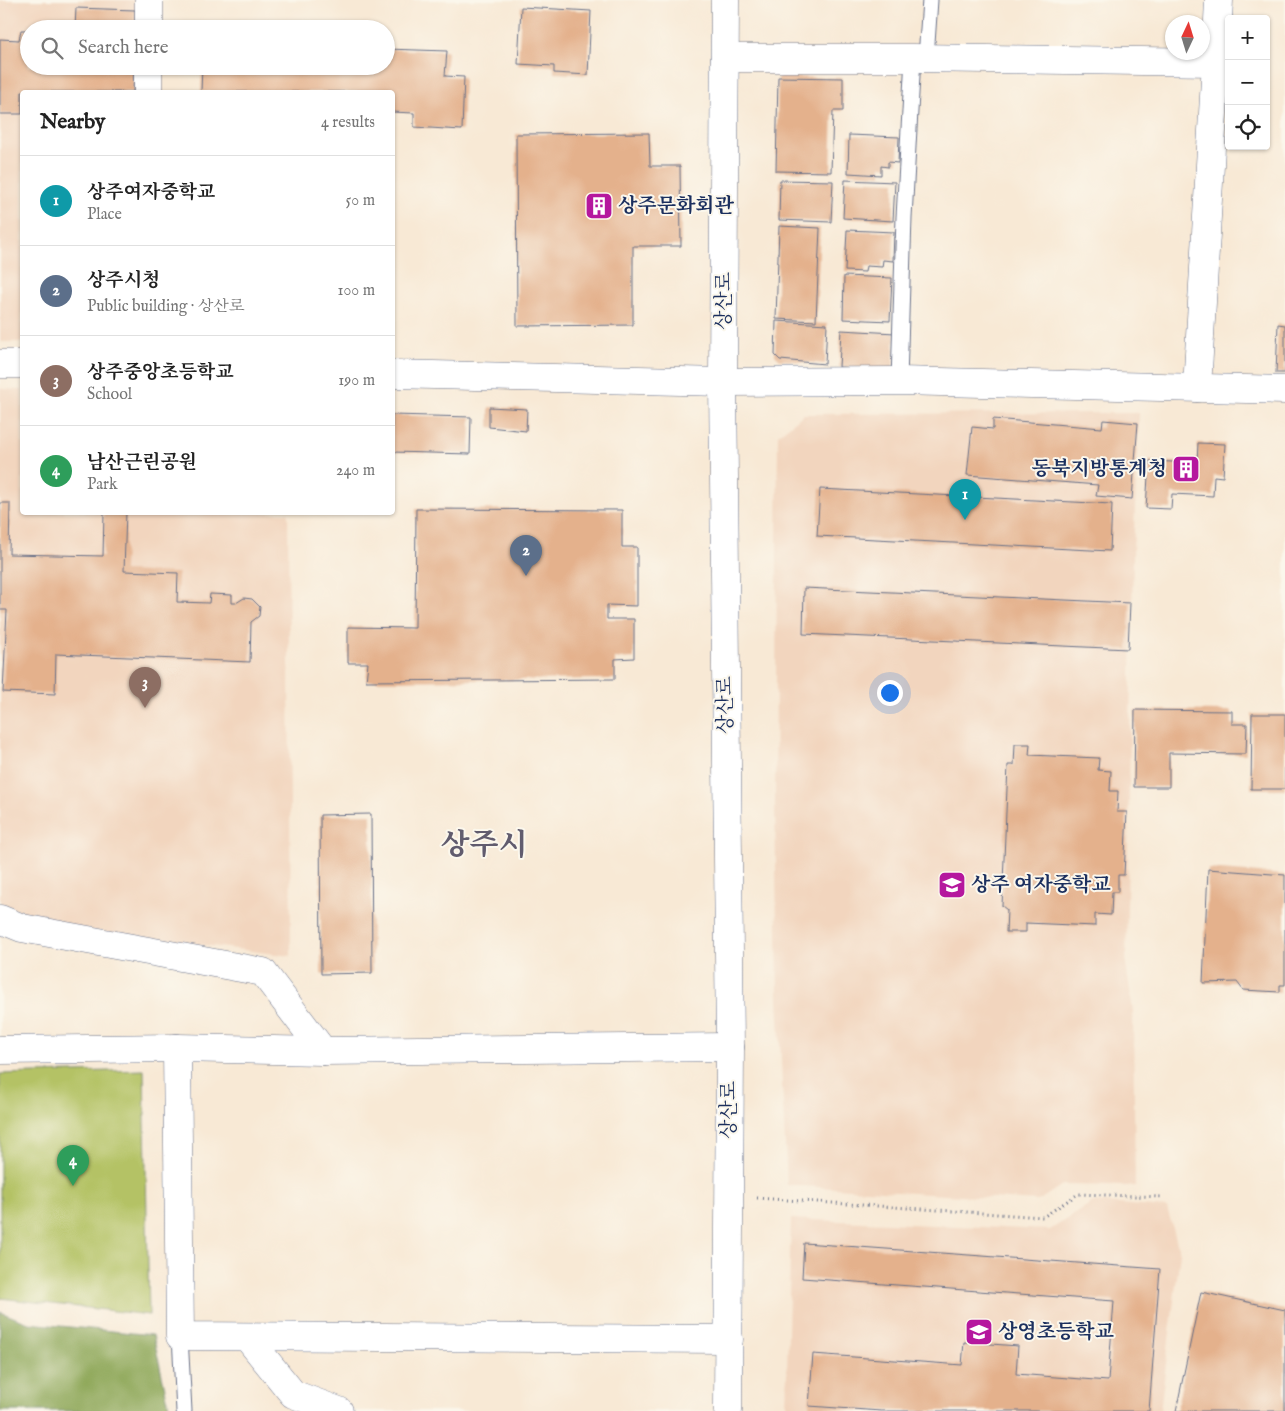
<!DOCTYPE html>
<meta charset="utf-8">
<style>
body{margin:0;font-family:"IM FELL English","Noto Serif KR",serif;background:#f6f6f6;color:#222}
.controls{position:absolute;right:15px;top:15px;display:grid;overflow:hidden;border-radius:5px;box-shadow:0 1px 4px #0004}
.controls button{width:45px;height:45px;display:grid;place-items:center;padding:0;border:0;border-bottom:1px solid #e0e0e0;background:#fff;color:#222;font:25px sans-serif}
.compass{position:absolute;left:1165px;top:15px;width:45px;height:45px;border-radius:50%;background:#fff;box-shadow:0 1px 4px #0004;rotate:4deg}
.you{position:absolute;left:889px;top:692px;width:18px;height:18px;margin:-12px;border:4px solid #fff;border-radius:50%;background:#1a73e8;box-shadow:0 0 0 8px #1a73e833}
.badge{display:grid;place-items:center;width:32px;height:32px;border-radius:50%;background:#2563eb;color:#fff;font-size:16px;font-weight:700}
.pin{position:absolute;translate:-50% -41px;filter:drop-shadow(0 1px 2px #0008)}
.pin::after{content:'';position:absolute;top:26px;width:18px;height:15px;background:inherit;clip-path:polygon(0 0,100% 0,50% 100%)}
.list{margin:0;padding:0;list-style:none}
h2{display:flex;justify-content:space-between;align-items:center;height:65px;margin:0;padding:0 20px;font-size:21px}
h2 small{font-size:16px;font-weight:400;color:#767676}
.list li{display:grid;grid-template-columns:32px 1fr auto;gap:15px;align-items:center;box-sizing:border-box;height:90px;padding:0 20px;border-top:1px solid #e0e0e0}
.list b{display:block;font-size:19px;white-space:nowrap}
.list p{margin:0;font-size:16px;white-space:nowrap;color:#767676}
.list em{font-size:16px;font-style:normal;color:#767676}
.icon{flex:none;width:28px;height:28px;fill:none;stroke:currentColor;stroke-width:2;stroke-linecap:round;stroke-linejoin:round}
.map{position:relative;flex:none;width:1285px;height:1411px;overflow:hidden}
.search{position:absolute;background:#fff;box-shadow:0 1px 4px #0004;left:20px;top:20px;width:375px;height:55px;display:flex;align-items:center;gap:12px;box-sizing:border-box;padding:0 18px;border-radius:28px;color:#767676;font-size:19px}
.panel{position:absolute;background:#fff;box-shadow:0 1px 4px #0004;left:20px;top:90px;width:375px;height:425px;border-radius:5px}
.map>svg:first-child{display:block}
</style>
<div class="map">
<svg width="1285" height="1411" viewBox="0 0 1285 1411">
<rect width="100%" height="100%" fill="#fbf7ec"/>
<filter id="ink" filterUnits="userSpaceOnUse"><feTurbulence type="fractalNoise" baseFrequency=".02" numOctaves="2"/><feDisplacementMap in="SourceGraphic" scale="10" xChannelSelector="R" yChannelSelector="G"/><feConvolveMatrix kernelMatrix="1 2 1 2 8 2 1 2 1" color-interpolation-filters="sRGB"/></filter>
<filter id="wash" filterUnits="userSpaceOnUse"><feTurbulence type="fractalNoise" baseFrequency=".0096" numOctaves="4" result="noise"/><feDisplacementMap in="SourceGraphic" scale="20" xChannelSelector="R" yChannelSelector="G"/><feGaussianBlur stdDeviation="1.12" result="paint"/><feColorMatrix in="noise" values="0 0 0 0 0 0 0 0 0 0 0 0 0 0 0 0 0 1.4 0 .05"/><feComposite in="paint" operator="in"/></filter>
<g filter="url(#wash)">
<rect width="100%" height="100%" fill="#f8e9d5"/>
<g fill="#f2d5be">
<path d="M0,0h140l-1,29h-110v37h109l-1,26h-115v250h-22z"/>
<path d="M0,389l22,1v122l266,1 3,443 -238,-30 -53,-23z"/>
<path d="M1139,413l-6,141 -7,411 7,46 2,175 -73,-1 -24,16 -251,-16 -9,-187 -3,-193 3,-370 26,-21z"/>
<path d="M1093,1202l74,6 13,45 -20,158h-374l5,-192 259,11z"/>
</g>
<path fill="#b4c265" stroke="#687862" d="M144,1070l5,245 -149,-17v-224z"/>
<path fill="#8fa85a" stroke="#556c5c" d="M0,1312l29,11 124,12 17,76h-170z"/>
<g id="blocks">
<g fill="#e4b18c">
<path d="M521,7l70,4 -3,64 -34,-2v-7l-36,-2z"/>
<path d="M76,8l59,2v19h-60z"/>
<path d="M21,30h8v36h105l-1,26h-111v22h-22v-75l19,1z"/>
<path d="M386,49l61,2 -2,25 19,1 -2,53 -48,-3v-14l-22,-1v-20h-191l1,-26h184z"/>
<path d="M778,77l65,1v33h-10l-2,61 -55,-1z"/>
<path d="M649,133l1,33h30l1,80h-48v79l-116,1 -1,-192z"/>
<path d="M849,135l50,2 -1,26 -10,-1v5l-7,-1v9l-33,-2z"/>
<path d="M780,180l53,1 -2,41 -52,-2z"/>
<path d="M845,180l50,2 -2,39 -50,-3z"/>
<path d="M779,226l41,2 -4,93 -40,-2z"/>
<path d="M847,230l47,2 -1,29 -10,-1 -1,7 -16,-1 -1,6 -20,-1z"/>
<path d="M844,276l48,2 -2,43 -47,-2z"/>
<path d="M776,321l51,3 -2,40 -45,-4 -5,-5z"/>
<path d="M1278,324l7,1v48h-9z"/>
<path d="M841,330l54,3 -2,37 -54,-3z"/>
<path d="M489,407l38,2 -1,22 -37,-4z"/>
<path d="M392,415l79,2 -1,37 -78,-2z"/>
<path d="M993,419l109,9 1,-8 35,3 -6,76 -36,-3 2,-11 -131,-10 5,-48 21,2z"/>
<path d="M1198,443l27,1 -2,33 -9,-1 -1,20 -41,-2 -1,15 -25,-1 3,-47 48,2z"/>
<path d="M820,489l292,15 -2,47 -293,-15z"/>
<path d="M0,503h10l-1,51 94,2 1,-44h22l-2,59 54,2 -1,29 32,1 1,-9 22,1v8h4l8,-5 8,1 8,8 -1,9 -8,6 -1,40 -194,-8 -1,40 -52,-2 4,-82h-7z"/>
<path d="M416,509l206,1v37h15v59l-30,-1v14h27v39l-19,1v20l-249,2 2,-18h-20v-36l67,1z"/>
<path d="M804,588l326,15 -2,46 -325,-15z"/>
<path d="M1135,710l97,1v13h15l-1,30 -77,-1v34h-35z"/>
<path d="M1252,714h33v75h-34z"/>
<path d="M1015,744h15l-1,11 70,3 -1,12 13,1 -1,20h8l-1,21h10l-3,63h-6v17h-6l-1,23 -16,-1v12l-69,-3v9h-20l1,-22 -5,-4 6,-141h6z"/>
<path d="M371,814l1,159 -51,1 -1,-159z"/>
<path d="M1208,869l77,6v110h-5v7l-37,-2 -6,-8 -34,1z"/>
<path d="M804,1243l356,26 -11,142h-268l-72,-5 4,-52 149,11 2,-23 54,4 -2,28 92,7 6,-80 -312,-23z"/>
<path d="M1201,1292l84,18v101h-109z"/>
</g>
</g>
</g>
<g filter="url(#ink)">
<use href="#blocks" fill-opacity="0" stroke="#687088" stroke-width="1"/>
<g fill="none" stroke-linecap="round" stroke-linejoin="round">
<defs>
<g id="service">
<path d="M926,58l4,-58"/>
<path d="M899,381l5,-164 9,-159"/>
<path d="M180,1336l4,75"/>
</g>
<g id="minor">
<path d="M149,29v-29"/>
<path d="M725,58h188l303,4"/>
<path d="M148,92v-26"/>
<path d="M0,364h22"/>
<path d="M392,374l331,8 176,-1 386,9"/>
<path d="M0,919l22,9 241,44 60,79"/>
<path d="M177,1048l3,288 549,3"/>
<path d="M247,1337l46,57 46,17"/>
</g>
<g id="tertiary">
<path d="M725,0l-2,382 7,665 -2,364"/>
<path d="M1197,388l19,-326 3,-62"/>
<path d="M0,1050l177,-2 146,3 407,-4"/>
</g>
</defs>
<use href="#service" stroke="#687088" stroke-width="17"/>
<use href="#minor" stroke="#687088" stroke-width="29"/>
<use href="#tertiary" stroke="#687088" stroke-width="29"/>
<path stroke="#687088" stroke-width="3" stroke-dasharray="1 4" stroke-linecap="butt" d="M757,1198l286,19 35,-23 86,3"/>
<use href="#service" stroke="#fff" stroke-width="15"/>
<use href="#minor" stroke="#fff" stroke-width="28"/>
<use href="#tertiary" stroke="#fff" stroke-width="28"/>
</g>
</g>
<defs>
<symbol id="building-square" viewBox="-11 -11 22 22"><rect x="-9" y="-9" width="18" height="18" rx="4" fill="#b5179e" stroke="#fbf7ec"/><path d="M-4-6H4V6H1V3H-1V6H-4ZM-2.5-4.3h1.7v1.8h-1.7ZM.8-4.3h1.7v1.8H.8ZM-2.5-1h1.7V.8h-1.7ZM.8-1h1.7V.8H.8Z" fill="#fff"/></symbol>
<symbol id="school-square" viewBox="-11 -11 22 22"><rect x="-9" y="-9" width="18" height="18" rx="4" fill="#b5179e" stroke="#fbf7ec"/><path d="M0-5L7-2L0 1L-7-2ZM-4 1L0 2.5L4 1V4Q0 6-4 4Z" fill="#fff"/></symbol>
</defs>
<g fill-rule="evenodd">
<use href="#building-square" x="583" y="190" width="32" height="32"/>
<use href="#building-square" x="1170" y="453" width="32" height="32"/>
<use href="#school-square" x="936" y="869" width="32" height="32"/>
<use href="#school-square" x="963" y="1316" width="32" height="32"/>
</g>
<g text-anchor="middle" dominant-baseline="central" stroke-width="4" stroke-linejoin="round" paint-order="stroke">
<g font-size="20" font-weight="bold" fill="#1b2f5e" stroke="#fbf7ec" text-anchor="start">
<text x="618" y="206">상주문화회관</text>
<text x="1167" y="469" text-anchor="end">동북지방통계청</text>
<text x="971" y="885">상주 여자중학교</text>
<text x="998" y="1332">상영초등학교</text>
</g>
<g font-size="20" fill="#1b2f5e" stroke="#fbf7ec">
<text transform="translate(724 301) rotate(-90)">상산로</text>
<text transform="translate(726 705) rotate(-91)">상산로</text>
<text transform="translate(729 1110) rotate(-90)">상산로</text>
</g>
<g font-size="30" font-weight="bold" fill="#615c6e" stroke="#fbf7ec">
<text x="484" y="846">상주시</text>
</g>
</g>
</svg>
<div class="controls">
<button>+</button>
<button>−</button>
<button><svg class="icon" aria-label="locate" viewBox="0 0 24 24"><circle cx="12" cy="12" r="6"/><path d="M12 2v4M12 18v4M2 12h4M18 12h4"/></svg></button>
</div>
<svg class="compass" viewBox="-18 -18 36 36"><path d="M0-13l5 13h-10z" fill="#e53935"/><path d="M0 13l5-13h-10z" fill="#767676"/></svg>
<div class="you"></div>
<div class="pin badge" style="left:965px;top:520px;background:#0f9aa8">1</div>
<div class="pin badge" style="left:526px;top:576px;background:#5c6f8a">2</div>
<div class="pin badge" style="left:145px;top:708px;background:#8d6e63">3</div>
<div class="pin badge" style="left:73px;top:1186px;background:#2e9e5b">4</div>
<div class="search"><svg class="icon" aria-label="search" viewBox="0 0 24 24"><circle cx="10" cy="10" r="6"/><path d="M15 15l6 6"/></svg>Search here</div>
<section class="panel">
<h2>Nearby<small>4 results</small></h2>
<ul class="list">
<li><span class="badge" style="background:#0f9aa8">1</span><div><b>상주여자중학교</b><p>Place</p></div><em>50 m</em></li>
<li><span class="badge" style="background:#5c6f8a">2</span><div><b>상주시청</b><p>Public building · 상산로</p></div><em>100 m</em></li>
<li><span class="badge" style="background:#8d6e63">3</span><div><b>상주중앙초등학교</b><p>School</p></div><em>190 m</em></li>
<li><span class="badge" style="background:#2e9e5b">4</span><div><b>남산근린공원</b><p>Park</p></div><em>240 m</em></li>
</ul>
</section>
</div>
